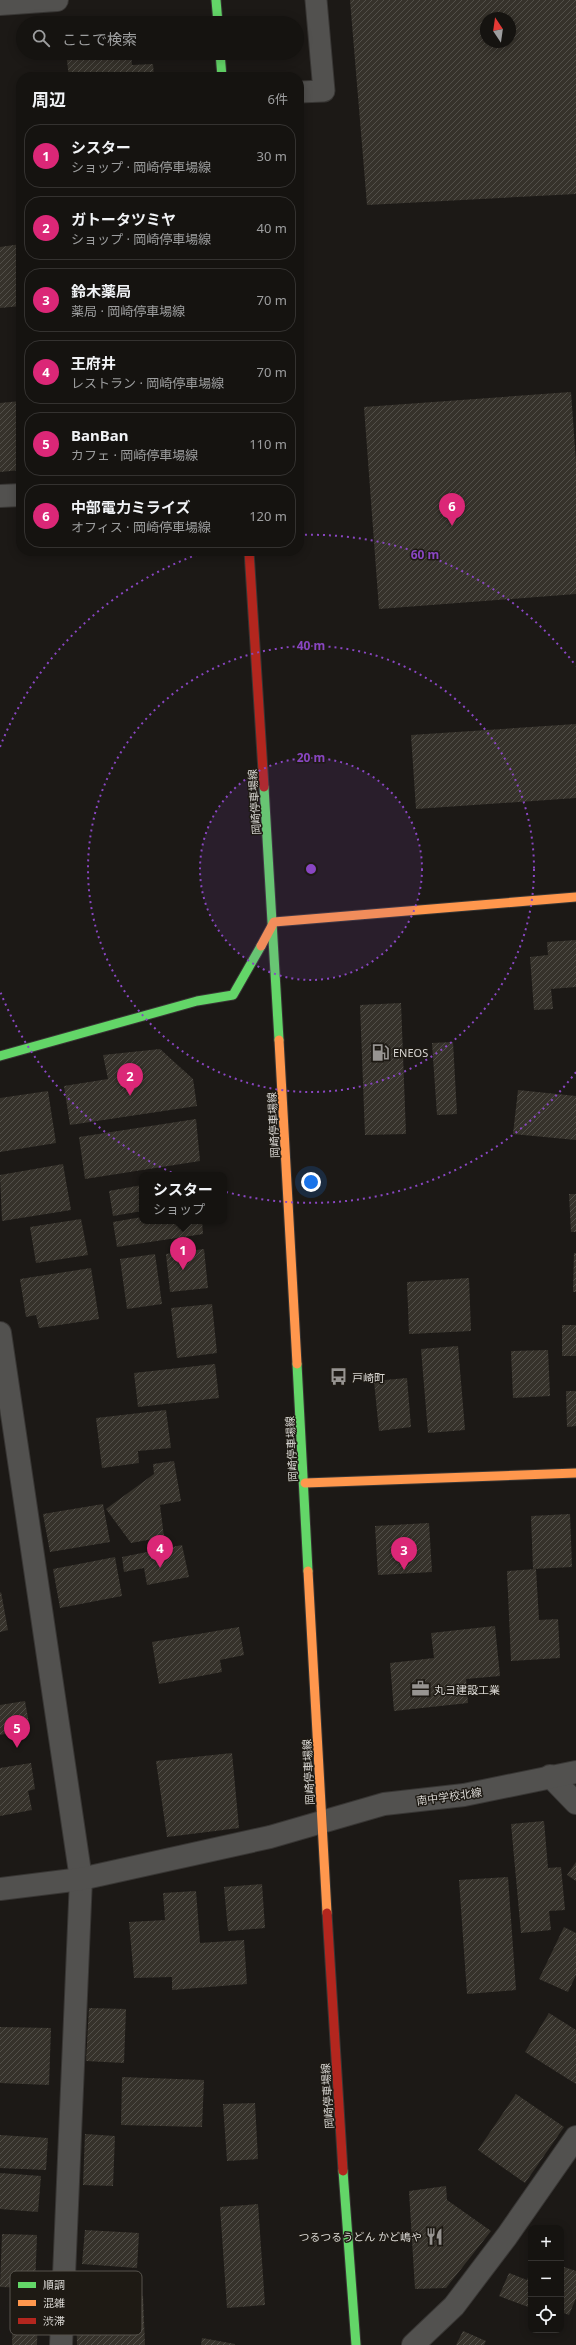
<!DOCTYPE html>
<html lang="ja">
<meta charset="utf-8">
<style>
body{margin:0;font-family:"Noto Sans","Noto Sans JP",sans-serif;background:#1e1c19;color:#f1f3f6}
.controls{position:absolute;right:12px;bottom:12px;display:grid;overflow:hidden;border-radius:8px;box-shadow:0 2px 10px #0003}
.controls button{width:36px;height:36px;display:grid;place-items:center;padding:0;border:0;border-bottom:1px solid #343230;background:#151310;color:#f1f3f6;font:20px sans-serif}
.compass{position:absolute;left:480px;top:12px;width:36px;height:36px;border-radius:50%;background:#151310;box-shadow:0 2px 10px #0003;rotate:347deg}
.you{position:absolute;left:311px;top:1182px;width:14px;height:14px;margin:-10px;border:3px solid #fff;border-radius:50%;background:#1a73e8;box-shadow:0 0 0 6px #1a73e833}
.badge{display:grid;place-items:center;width:26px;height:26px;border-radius:50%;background:#db2777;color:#fff;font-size:13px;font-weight:700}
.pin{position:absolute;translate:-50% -33px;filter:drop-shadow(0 1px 2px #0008)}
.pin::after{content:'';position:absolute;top:21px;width:14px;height:12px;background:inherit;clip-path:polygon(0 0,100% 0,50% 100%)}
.popup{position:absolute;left:139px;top:1172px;width:88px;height:52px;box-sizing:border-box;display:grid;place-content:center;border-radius:8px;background:#151310;filter:drop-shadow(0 1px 3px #0005);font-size:13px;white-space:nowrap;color:#9d9e9f}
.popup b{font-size:15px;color:#f1f3f6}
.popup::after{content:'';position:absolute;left:50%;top:100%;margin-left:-8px;border:8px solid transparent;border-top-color:#151310}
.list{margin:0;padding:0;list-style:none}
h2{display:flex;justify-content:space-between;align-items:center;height:52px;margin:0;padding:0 16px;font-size:17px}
h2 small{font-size:13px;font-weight:400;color:#9d9e9f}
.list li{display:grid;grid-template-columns:26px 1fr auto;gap:12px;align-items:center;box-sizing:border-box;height:64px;margin:0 8px 8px;padding:0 8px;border:1px solid #343230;border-radius:16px}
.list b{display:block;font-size:15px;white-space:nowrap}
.list p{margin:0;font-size:13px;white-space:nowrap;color:#9d9e9f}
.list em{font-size:13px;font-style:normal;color:#9d9e9f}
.icon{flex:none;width:22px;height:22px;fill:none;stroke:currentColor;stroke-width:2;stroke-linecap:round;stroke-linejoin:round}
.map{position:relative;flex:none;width:576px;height:2345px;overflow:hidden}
.search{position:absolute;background:#151310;box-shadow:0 2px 10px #0003;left:16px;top:16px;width:288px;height:44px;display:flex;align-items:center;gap:10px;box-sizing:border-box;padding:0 14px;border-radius:22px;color:#9d9e9f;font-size:15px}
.panel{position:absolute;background:#151310;box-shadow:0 2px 10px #0003;left:16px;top:72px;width:288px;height:484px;border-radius:16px}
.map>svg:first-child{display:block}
</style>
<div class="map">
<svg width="576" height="2345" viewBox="0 0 576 2345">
<defs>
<pattern id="building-hatch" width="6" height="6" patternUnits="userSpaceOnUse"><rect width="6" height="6" fill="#36322b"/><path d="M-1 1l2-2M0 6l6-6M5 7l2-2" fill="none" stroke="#524f49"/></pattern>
</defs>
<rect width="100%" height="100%" fill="#1c1916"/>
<g fill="url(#building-hatch)" fill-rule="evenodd">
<path d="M350,0h226v194l-209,11zM486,18h24v24h-24z"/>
<path d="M66,53h65l1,12 21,-1 1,13h-85z"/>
<path d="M21,244v62l-21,2v-61z"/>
<path d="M571,392l5,70v132l-197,15 -15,-202z"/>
<path d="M21,401v69l-21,2v-69z"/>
<path d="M576,724v74l-160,11 -5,-74z"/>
<path d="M576,940v47l-25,2 2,20 -19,1 -4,-53 18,-2 -1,-13z"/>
<path d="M401,1003l5,131 -41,1 -5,-130z"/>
<path d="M453,1042l4,72 -20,1 -5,-72z"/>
<path d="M160,1049l33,30 4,27 -127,19 -6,-39 44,-7 -5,-24z"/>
<path d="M518,1090l58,6v44l-63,-6z"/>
<path d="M48,1091l8,52 -56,9v-54z"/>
<path d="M196,1119l4,42 -115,18 -6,-42z"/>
<path d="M63,1164l8,46 -69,11 -2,-46z"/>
<path d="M142,1185v26l-29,5 -4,-25z"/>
<path d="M569,1194h7v38h-5z"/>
<path d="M142,1217v4h60l1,13 -86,13 -4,-25z"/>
<path d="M81,1219l7,36 -52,8 -6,-36z"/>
<path d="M204,1249l4,39 -38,4 -4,-38z"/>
<path d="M574,1253h2v39h-3z"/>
<path d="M155,1254l7,50 -35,5 -7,-50z"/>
<path d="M91,1268l8,51 -60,9 -3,-13 -10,2 -6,-38z"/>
<path d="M469,1278l2,53 -62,3 -2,-52z"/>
<path d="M212,1304l5,49 -40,5 -6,-50z"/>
<rect x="562" y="1325" width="14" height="31"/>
<path d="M458,1346l7,84 -37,3 -7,-84z"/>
<path d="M548,1350l2,46 -37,2 -2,-47z"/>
<path d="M215,1364l4,34 -81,9 -4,-34z"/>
<path d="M407,1378l4,49 -32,4 -5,-50z"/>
<path d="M566,1391h10v35l-9,1z"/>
<path d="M166,1410l5,38 -33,3 1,12 -37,5 -6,-50z"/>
<path d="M174,1461l7,40 -21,4 4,32 -33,6 -25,-34 48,-35 -1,-10z"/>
<path d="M103,1504l7,38 -60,10 -7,-38z"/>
<path d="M570,1514l2,53 -39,2 -2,-53z"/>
<path d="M429,1523l3,49 -54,3 -3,-49z"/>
<path d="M182,1545l7,32 -42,8 -3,-17 -20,4 -2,-15z"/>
<path d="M115,1557l7,39 -62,12 -7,-39z"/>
<path d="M536,1569l3,51 19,-1 2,39 -49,3 -4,-90z"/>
<path d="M1,1592l7,38 -8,2v-39z"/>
<path d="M495,1626l5,50 -34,3 2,24 -74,8 -4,-48 44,-5 -3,-25z"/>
<path d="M239,1627l5,28 -24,5 2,12 -63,12 -7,-42z"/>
<path d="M25,1701l5,28 -30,6v-30z"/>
<path d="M232,1753l7,75 -72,9 -11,-76z"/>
<path d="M31,1763l4,26 -7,2 4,19 -32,6v-48z"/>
<path d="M544,1821l4,47 13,-1 4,43 -16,1 2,19 -30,3 -10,-109z"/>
<path d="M576,1862v19l-9,-6z"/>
<path d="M508,1877l8,113 -49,4 -8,-114z"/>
<path d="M262,1884l3,44 -37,3 -4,-44z"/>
<path d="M196,1891l4,52 44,-3 3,44 -75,6v-13l-38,1 -5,-56 36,-2 -2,-27z"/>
<path d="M564,1927l12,6v42l-8,17 -29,-13z"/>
<path d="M89,2008l37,1 -2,54 -38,-2z"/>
<path d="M549,2013l27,17v54l-51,-32z"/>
<path d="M0,2027l51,1 -2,57 -49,-2z"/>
<path d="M122,2077l82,3 -2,47 -81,-2z"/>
<path d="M516,2094l48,33 -39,56 -47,-33z"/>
<path d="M255,2103l3,56 -31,2 -4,-57z"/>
<path d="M85,2134l30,2 -2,50 -30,-1z"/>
<path d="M0,2135l48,3 -2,32 -46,-2z"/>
<path d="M0,2173l41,3 -3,36 -38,-3z"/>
<path d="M446,2186l1,14 44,31 -45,57 -31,1 -6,-98z"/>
<path d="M258,2204l7,101 -38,3 -7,-101z"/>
<path d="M85,2230l54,3 -2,35 -55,-4z"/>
<path d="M2,2234l35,1 -2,53 -35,-1z"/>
<path d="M561,2266l15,5v27l-7,17 -8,-3z"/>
<path d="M531,2269v39l-32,-12 10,-23 18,7z"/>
<path d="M143,2296l2,49h-68l-1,-47z"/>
<path d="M13,2312h25l-1,33h-25z"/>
<path d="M463,2331l23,10 -2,4h-28z"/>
<path d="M202,2338l33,6v1h-34z"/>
</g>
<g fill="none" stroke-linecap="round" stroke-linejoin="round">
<defs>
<path id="lane" d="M299,92l25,-1 -8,-91"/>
<g id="street">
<path d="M0,4l57,-4"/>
<path d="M0,496l21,-1"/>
<path d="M0,1333l81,546 -20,466"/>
<path d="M550,1776l26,27"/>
<path d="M0,1889l81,-10 189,-42 114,-33 80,-9 112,-23"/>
<path d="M413,2345l41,-39 53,-70 69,-99"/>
</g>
<g id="fast">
<path d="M216,0l2,23"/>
<path d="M220,53l2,24"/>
<path d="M264,787l15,253"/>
<path d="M0,1056l197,-55 36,-6 28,-49"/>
<path d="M297,1364l11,207"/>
<path d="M343,2171l13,174"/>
</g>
<g id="slow">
<path d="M261,946l13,-24 302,-25"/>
<path d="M279,1040l18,324"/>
<path d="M305,1483l271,-10"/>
<path d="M308,1571l19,342"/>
</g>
<g id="jam">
<path d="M249,551l15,236"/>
<path d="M327,1913l16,258"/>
</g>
</defs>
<use href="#lane" stroke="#383634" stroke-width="23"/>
<use href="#street" stroke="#383634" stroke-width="24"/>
<use href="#fast" stroke="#383634" stroke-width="11"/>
<use href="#slow" stroke="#383634" stroke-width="11"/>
<use href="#jam" stroke="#383634" stroke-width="11"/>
<use href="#lane" stroke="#52514f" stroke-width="21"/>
<use href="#street" stroke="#52514f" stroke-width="22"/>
<use href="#fast" stroke="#63d668" stroke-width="9"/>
<use href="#slow" stroke="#ff974d" stroke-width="9"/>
<use href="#jam" stroke="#b3261e" stroke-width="9"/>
</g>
<circle cx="311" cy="869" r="111" fill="#8946c2" fill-opacity=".12"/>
<g fill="none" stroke="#8946c2" stroke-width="2" stroke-dasharray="2 4">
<circle cx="311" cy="869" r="111"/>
<circle cx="311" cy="869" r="223"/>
<path d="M576 1072A334 334 0 0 1 0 991M0 747A334 334 0 0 1 208 551M299 535A334 334 0 0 1 576 666"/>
</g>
<defs>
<symbol id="fuel-bare" viewBox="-9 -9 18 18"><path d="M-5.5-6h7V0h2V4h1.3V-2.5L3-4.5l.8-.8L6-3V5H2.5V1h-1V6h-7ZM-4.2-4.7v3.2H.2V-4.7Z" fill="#979491" stroke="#1e1a14" stroke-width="2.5" paint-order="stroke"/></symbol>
<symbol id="bus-bare" viewBox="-9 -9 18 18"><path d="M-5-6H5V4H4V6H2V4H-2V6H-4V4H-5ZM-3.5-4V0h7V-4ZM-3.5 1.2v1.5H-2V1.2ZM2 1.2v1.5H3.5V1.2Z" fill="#979491" stroke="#1e1a14" stroke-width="2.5" paint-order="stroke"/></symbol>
<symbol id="office-bare" viewBox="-9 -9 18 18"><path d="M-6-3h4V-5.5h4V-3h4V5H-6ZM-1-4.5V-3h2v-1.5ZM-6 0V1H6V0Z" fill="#979491" stroke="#1e1a14" stroke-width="2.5" paint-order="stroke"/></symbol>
<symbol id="restaurant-bare" viewBox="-9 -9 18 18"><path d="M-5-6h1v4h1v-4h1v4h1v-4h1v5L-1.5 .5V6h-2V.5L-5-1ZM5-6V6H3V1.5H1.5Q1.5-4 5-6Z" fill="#979491" stroke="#1e1a14" stroke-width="2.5" paint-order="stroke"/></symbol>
</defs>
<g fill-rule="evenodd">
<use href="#fuel-bare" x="368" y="1040" width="25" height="25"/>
<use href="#bus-bare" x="326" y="1364" width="25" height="25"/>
<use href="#office-bare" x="408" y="1676" width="25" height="25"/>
<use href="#restaurant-bare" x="422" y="2224" width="25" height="25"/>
</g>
<g text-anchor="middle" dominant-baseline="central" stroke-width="3" stroke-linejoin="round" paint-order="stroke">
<g font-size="11" fill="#d9d7d3" stroke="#1e1a14">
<text transform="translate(254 802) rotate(-94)">岡崎停車場線</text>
<text transform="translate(273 1125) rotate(-93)">岡崎停車場線</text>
<text transform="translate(291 1449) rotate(-93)">岡崎停車場線</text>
<text transform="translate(308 1772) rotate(-93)">岡崎停車場線</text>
<text transform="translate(449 1796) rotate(-8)">南中学校北線</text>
<text transform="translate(327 2096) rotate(-94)">岡崎停車場線</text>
</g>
<g font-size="11" fill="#d9d7d3" stroke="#1e1a14" text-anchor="start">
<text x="393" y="1052">ENEOS</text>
<text x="352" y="1377">戸崎町</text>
<text x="434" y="1689">丸ヨ建設工業</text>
<text x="422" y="2236" text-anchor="end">つるつるうどん かど嶋や</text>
</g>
</g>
<rect x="10" y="2271" width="132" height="64" rx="6" fill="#1e1a14" stroke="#56534d" stroke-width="1"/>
<rect x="18" y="2282" width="18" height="6" fill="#63d668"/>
<rect x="18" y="2300" width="18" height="6" fill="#ff974d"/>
<rect x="18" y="2318" width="18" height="6" fill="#b3261e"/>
<g font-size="11" fill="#d9d7d3">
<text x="43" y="2289">順調</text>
<text x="43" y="2307">混雑</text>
<text x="43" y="2325">渋滞</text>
</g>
<circle cx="311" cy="869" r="6" fill="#8946c2" stroke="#1e1a14" stroke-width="2"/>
<g font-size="12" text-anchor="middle" font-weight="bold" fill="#8946c2" stroke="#1e1a14" stroke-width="3" stroke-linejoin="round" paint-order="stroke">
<text x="425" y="559">60 m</text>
<text x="311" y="650">40 m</text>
<text x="311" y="762">20 m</text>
</g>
</svg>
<div class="controls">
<button>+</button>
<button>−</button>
<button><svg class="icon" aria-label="locate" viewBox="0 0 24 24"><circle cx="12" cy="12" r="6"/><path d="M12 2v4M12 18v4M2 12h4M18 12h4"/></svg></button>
</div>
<svg class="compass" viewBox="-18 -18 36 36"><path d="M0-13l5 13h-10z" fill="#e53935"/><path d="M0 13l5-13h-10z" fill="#9d9e9f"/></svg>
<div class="you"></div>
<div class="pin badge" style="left:183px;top:1270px">1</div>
<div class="popup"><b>シスター</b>ショップ</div>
<div class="pin badge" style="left:130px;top:1096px">2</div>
<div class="pin badge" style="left:404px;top:1570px">3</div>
<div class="pin badge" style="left:160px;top:1568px">4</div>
<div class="pin badge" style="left:17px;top:1748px">5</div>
<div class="pin badge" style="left:452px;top:526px">6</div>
<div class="search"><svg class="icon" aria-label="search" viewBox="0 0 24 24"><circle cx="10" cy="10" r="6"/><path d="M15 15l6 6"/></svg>ここで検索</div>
<section class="panel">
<h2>周辺<small>6件</small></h2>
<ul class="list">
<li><span class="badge">1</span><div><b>シスター</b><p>ショップ · 岡崎停車場線</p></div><em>30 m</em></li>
<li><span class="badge">2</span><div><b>ガトータツミヤ</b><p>ショップ · 岡崎停車場線</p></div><em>40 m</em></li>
<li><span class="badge">3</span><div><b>鈴木薬局</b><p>薬局 · 岡崎停車場線</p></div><em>70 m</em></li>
<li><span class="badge">4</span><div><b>王府井</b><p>レストラン · 岡崎停車場線</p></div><em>70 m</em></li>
<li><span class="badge">5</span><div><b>BanBan</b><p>カフェ · 岡崎停車場線</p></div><em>110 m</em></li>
<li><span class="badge">6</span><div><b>中部電力ミライズ</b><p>オフィス · 岡崎停車場線</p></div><em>120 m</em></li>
</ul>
</section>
</div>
